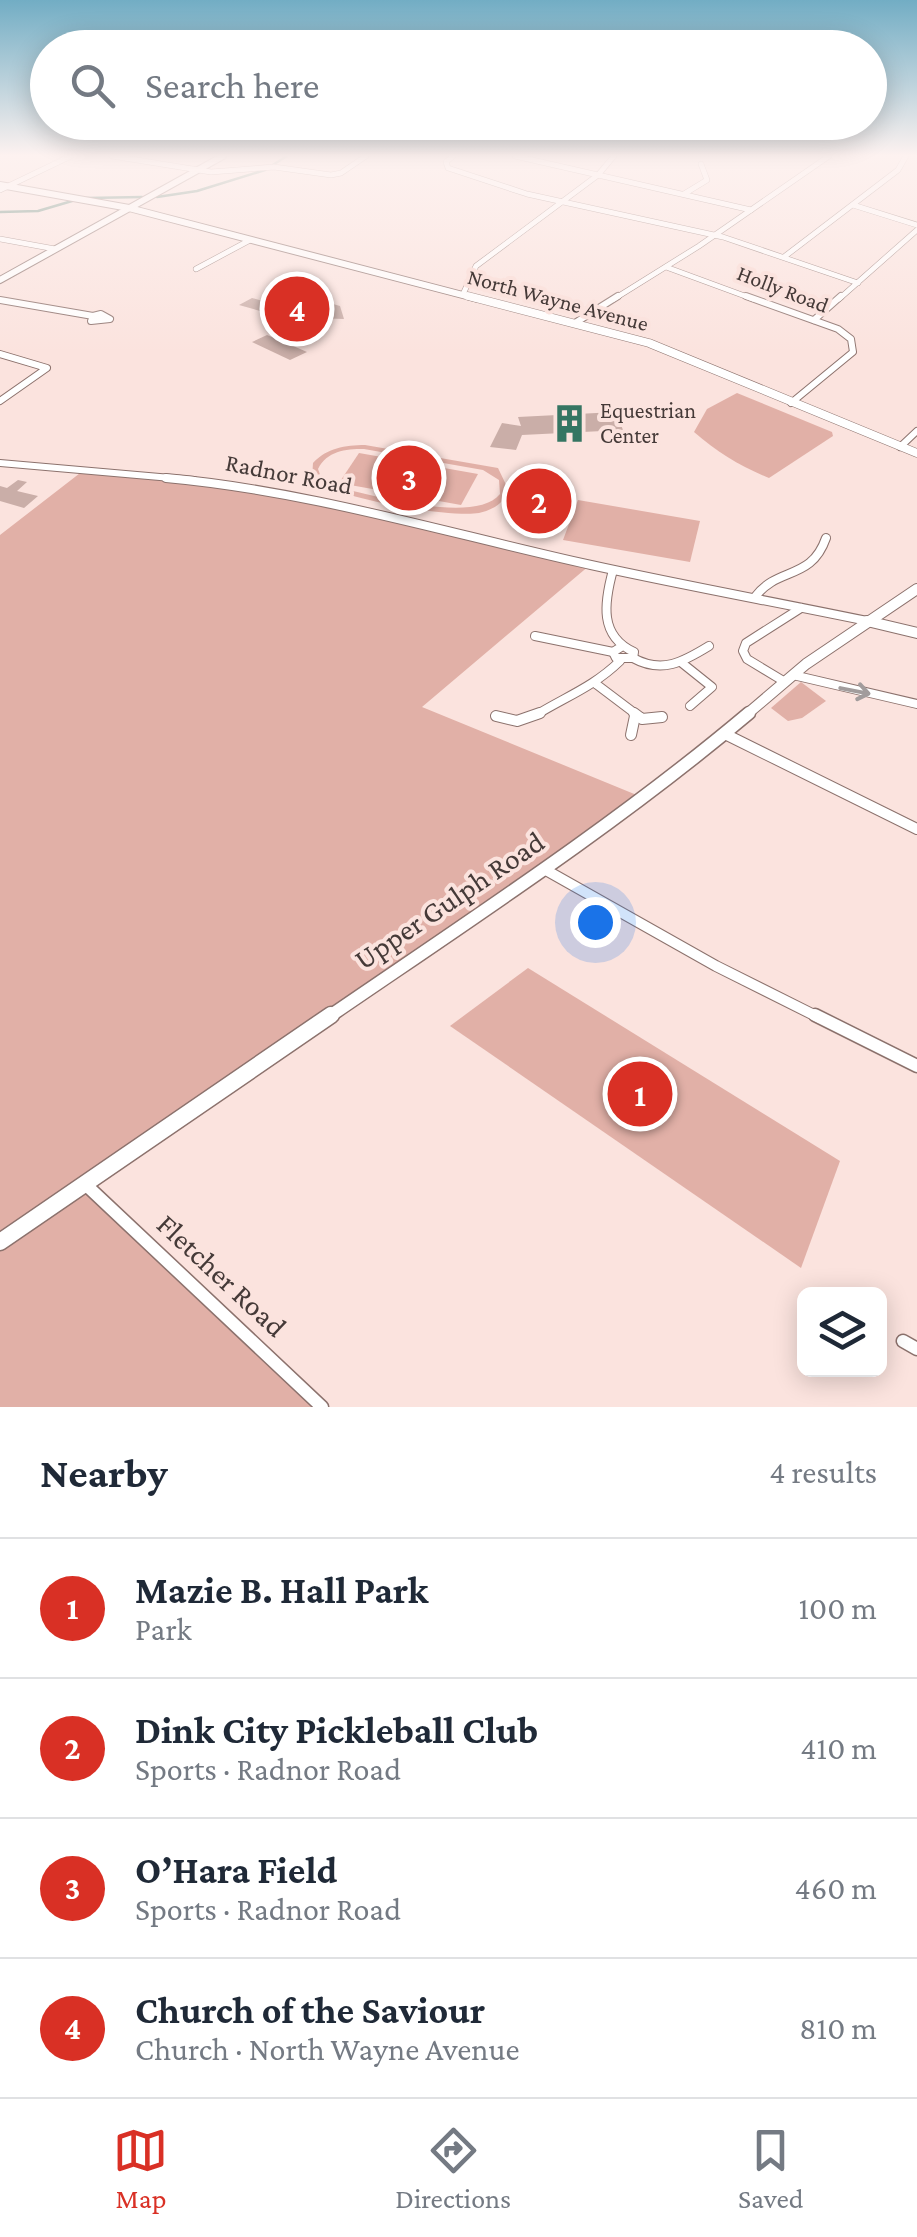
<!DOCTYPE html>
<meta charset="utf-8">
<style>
body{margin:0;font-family:"Crimson Pro",serif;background:#f2f2f3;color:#1f2937}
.controls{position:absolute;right:30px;bottom:30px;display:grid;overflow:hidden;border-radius:15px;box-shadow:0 5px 25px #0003}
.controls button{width:90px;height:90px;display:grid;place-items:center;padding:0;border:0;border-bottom:2px solid #e0e1e3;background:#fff;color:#1f2937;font:50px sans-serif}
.you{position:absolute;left:595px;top:922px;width:35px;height:35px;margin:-25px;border:8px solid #fff;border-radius:50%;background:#1a73e8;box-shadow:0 0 0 15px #1a73e833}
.badge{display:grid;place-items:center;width:65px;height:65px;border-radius:50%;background:#d93025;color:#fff;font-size:32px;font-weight:700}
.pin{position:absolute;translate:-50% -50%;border:5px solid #fff;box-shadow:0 2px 10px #0006}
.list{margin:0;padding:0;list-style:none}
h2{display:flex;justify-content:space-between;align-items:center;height:130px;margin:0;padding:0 40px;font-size:42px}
h2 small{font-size:32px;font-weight:400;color:#747a83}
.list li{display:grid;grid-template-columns:65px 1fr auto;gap:30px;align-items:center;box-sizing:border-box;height:140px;padding:0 40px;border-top:2px solid #e0e1e3}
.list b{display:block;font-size:38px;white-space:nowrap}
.list p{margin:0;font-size:32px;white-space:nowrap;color:#747a83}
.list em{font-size:32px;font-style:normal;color:#747a83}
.icon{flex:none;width:55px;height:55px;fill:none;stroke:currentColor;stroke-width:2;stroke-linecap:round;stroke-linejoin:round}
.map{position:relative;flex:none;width:917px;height:1407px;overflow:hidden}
.search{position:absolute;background:#fff;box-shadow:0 5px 25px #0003;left:30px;right:30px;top:30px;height:110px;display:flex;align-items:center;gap:25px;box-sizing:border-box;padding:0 35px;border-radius:55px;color:#747a83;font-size:38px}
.sheet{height:690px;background:#fff}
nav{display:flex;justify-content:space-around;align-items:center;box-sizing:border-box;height:140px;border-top:2px solid #e0e1e3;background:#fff;font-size:28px;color:#747a83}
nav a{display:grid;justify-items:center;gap:5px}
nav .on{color:#d93025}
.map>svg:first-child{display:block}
</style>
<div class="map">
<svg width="917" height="1407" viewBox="0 0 917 1407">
<rect width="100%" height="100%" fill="#fbe3de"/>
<g fill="#e1b0a7" fill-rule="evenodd">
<path d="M737,393l95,39 1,4 -64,42c-29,-12 -51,-25 -75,-46l13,-23z"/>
<path d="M365,445l133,23 11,23c-6,13 -17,19 -30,22 -29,5 -148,-15 -167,-35l1,-15c14,-15 32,-18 52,-18zM364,449l119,21 16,10 1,14c-25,31 -127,1 -164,-7l-14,-7 -4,-11c9,-18 27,-20 46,-20z"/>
<path d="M359,453l119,21 -17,31 -122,-22z"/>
<path d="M84,470l138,13 368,82 -168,142 222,91 -559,385 237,224h-322v-872z"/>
<path d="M578,500l122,21 -10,41 -127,-22z"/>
<path d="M801,682l25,19 -24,17 -14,3 -17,-13z"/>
<path d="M528,968l312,193 -39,107 -351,-242z"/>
</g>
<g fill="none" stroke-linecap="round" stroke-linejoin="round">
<g stroke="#598374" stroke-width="2.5">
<path d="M271,166l16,-10"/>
<path d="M157,197l40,-6 68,-21"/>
<path d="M86,198l56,-1"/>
<path d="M0,212l38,-1 34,-10"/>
</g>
</g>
<g fill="#caaea8">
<path d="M252,298l25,7 33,-4 23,3 7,2 4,13 -63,-2 -2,-5 -12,1 -28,-8z"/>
<path d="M267,335l24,10 16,7 -17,8 -38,-18z"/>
<path d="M616,412l7,18 -101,5 -6,15 -26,-3 12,-24 19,3 -3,-9z"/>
<path d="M541,469l23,4 -5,12 6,1 -15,37 -37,-6 17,-37 5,1z"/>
<path d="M18,480l9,2 -10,9 21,5 -14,12 -24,-7v-15l7,2z"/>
</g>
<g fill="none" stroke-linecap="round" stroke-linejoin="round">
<defs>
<g id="minor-far4">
<path d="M112,156l99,16 63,-5 57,8 10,-2 25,-17"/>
<path d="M453,156l-7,6 2,6 79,26 196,43 135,46"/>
<path d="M515,156l236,54"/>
<path d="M0,190l71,-34"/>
<path d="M684,194l23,-14 -6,-16"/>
<path d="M853,205l64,20"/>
<path d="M0,239l55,10"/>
<path d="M784,257l114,-87 8,-14"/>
<path d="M666,267l87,32"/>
<path d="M196,269l54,-29"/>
<path d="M464,292l12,-26 122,-91 16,-19"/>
<path d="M614,299l85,-53 130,-90"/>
<path d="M839,299l78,-69"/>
</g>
<g id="minor-far3">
<path d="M746,296l92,33 13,10 2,13 -62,51"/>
<path d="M0,300l93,16"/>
<path d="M101,314l9,5 -19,2 2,-5z"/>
<path d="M814,320l27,-24"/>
<path d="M575,323l43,-27"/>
<path d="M0,354l47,14 -47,33"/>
<path d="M900,447l17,-16"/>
<path d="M0,463l194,17"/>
</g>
<g id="minor-far2">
<path d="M166,478c144,13 284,56 425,87 91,20 184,37 276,56"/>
<path d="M613,570c-9,33 -14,66 21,82l-1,6h-17l-3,-6 8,-5"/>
<path d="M755,597c23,-31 56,-16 71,-59"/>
<path d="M535,636l78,16"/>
<path d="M633,658c29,16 50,4 76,-12"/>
<path d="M682,663l30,24 -22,19"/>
<path d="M793,675l124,29"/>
<path d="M785,682l-38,-23 -4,-8 3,-8 55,-35"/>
<path d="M596,684l41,31"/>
<path d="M536,715c31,-19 57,-28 84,-54"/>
</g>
<g id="minor-far1">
<path d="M634,713l8,6 20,-2"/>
<path d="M496,716l21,5 23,-8"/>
<path d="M725,734l192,95"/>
<path d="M631,735l4,-19"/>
<path d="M544,869l172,97 104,52"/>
</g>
<g id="minor">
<path d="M815,1015l102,51"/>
<path d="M84,1183l238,224"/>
<path d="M903,1341l14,8"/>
</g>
<g id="tertiary-far4">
<path d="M0,185l129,23 349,91"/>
<path d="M0,280l223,-124"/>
</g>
<path id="tertiary-far3" d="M468,296l181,47 268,110"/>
<g id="tertiary-far2">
<path d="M867,621l50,12"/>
<path d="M746,715l60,-51 111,-75"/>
</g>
<path id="tertiary-far1" d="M327,1018c143,-98 289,-193 422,-305"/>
<path id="tertiary" d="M0,1242l331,-227"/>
</defs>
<use href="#minor-far4" stroke="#8c726d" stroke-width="6"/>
<use href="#minor-far3" stroke="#8c726d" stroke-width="8"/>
<use href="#minor-far2" stroke="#8c726d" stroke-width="10"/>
<use href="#minor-far1" stroke="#8c726d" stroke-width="12"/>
<use href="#minor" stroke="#8c726d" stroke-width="15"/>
<use href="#tertiary-far4" stroke="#8c726d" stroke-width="8"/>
<use href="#tertiary-far3" stroke="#8c726d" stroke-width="9"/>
<use href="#tertiary-far2" stroke="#8c726d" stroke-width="12"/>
<use href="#tertiary-far1" stroke="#8c726d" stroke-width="15"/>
<use href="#tertiary" stroke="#8c726d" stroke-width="19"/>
<use href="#minor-far4" stroke="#fff" stroke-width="5"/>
<use href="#minor-far3" stroke="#fff" stroke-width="6"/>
<use href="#minor-far2" stroke="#fff" stroke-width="8"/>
<use href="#minor-far1" stroke="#fff" stroke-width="10"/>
<use href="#minor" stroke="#fff" stroke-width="12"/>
<use href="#tertiary-far4" stroke="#fff" stroke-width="6"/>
<use href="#tertiary-far3" stroke="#fff" stroke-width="8"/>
<use href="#tertiary-far2" stroke="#fff" stroke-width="10"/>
<use href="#tertiary-far1" stroke="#fff" stroke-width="12"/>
<use href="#tertiary" stroke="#fff" stroke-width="16"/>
</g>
<defs><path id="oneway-shaft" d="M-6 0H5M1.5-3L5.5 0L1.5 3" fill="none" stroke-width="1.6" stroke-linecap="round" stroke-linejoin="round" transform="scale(2.5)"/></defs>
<use stroke="#a29c9c" href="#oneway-shaft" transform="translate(855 691) rotate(11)"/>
<linearGradient id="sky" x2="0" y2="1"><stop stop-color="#72adc4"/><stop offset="0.44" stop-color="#fdf2f0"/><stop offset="1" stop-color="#fdf2f0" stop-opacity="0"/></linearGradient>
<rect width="917" height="353" fill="url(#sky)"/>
<defs>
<symbol id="building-bare" viewBox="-9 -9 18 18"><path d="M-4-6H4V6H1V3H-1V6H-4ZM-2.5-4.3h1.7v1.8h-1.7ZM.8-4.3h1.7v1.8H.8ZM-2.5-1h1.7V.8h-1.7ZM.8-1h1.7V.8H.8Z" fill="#357562" stroke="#fbe3de" stroke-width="2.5" paint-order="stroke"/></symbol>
</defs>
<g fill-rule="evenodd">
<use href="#building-bare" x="542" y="396" width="55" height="55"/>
</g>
<g text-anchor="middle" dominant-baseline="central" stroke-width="8" stroke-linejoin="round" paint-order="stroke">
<g font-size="22" fill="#453a38" stroke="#fbe3de">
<text transform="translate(783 289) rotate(21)">Holly Road</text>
<text transform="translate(558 300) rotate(15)">North Wayne Avenue</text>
</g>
<g font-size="22" fill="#453a38" stroke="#fbe3de" text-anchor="start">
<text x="600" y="410">Equestrian<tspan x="600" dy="25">Center</tspan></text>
</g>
<g font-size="25" fill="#453a38" stroke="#fbe3de">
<text transform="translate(289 474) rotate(11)">Radnor Road</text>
</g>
<g font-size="30" fill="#453a38" stroke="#fbe3de">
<text transform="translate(449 900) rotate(-34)">Upper Gulph Road</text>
<text transform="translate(222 1275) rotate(43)">Fletcher Road</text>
</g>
</g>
</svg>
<div class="controls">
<button><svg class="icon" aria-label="layers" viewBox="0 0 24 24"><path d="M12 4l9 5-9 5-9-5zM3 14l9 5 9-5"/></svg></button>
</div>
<div class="you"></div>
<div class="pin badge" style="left:640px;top:1094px">1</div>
<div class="pin badge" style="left:539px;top:501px">2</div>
<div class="pin badge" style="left:409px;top:478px">3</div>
<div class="pin badge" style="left:297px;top:309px">4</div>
<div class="search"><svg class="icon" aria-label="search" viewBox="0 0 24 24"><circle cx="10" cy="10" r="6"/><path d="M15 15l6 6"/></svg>Search here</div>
</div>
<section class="sheet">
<h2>Nearby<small>4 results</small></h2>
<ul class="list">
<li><span class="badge">1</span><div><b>Mazie B. Hall Park</b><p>Park</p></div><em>100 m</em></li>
<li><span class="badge">2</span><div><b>Dink City Pickleball Club</b><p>Sports · Radnor Road</p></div><em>410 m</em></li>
<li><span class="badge">3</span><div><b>O’Hara Field</b><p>Sports · Radnor Road</p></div><em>460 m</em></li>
<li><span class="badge">4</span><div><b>Church of the Saviour</b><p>Church · North Wayne Avenue</p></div><em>810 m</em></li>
</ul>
</section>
<nav>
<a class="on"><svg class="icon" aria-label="map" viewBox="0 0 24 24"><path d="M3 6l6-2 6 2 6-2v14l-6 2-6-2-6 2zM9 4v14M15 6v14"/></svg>Map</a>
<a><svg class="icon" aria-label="directions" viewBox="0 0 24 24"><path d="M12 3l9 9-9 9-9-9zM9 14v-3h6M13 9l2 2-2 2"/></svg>Directions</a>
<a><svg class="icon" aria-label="saved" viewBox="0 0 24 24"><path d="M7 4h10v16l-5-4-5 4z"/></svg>Saved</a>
</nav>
